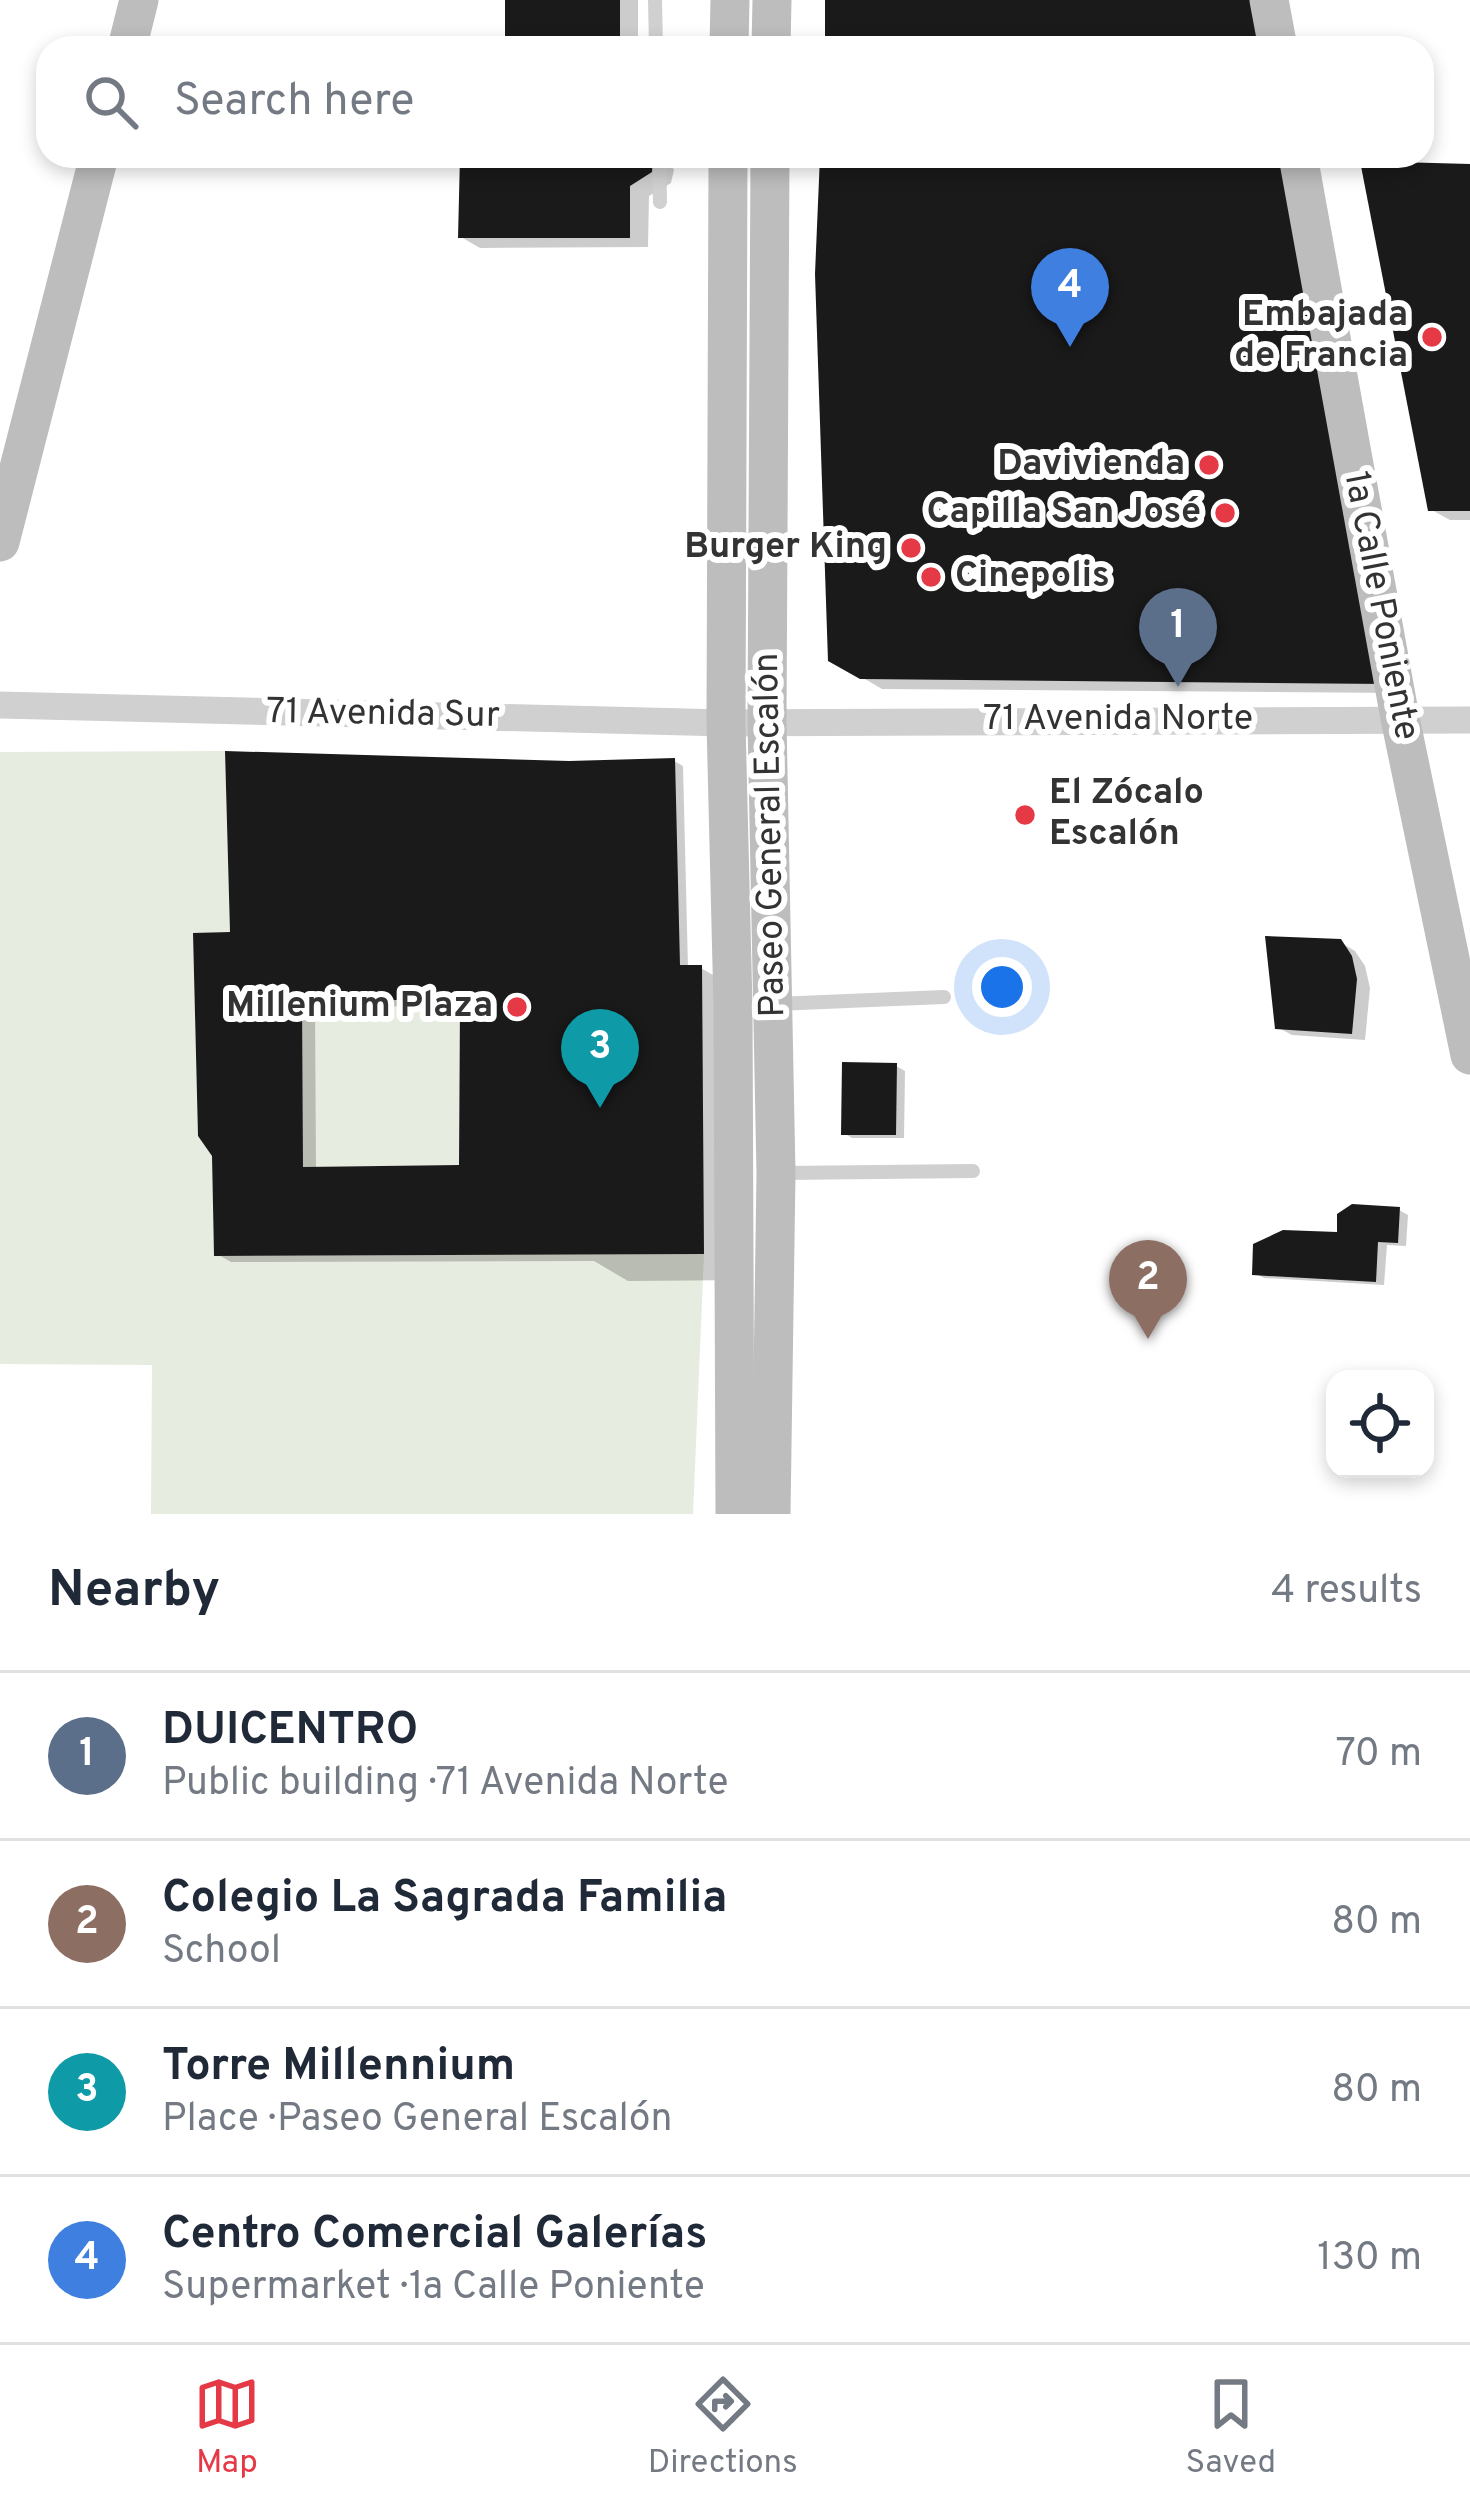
<!DOCTYPE html>
<meta charset="utf-8">
<style>
body{margin:0;font-family:Overpass,sans-serif;background:#f2f2f3;color:#1f2937}
.controls{position:absolute;right:36px;bottom:36px;display:grid;overflow:hidden;border-radius:24px;box-shadow:0 6px 18px #0003}
.controls button{width:108px;height:108px;display:grid;place-items:center;padding:0;border:0;border-bottom:3px solid #e0e1e3;background:#fff;color:#1f2937;font:60px sans-serif}
.you{position:absolute;left:1002px;top:987px;width:42px;height:42px;margin:-30px;border:9px solid #fff;border-radius:50%;background:#1a73e8;box-shadow:0 0 0 18px #1a73e833}
.badge{display:grid;place-items:center;width:78px;height:78px;border-radius:50%;background:#e63946;color:#fff;font-size:39px;font-weight:700}
.pin{position:absolute;translate:-50% -99px;filter:drop-shadow(0 3px 6px #0008)}
.pin::after{content:'';position:absolute;top:63px;width:42px;height:36px;background:inherit;clip-path:polygon(0 0,100% 0,50% 100%)}
.list{margin:0;padding:0;list-style:none}
h2{display:flex;justify-content:space-between;align-items:center;height:156px;margin:0;padding:0 48px;font-size:51px}
h2 small{font-size:39px;font-weight:400;color:#747a83}
.list li{display:grid;grid-template-columns:78px 1fr auto;gap:36px;align-items:center;box-sizing:border-box;height:168px;padding:0 48px;border-top:3px solid #e0e1e3}
.list b{display:block;font-size:45px;white-space:nowrap}
.list p{margin:0;font-size:39px;white-space:nowrap;color:#747a83}
.list em{font-size:39px;font-style:normal;color:#747a83}
.icon{flex:none;width:66px;height:66px;fill:none;stroke:currentColor;stroke-width:2;stroke-linecap:round;stroke-linejoin:round}
.map{position:relative;flex:none;width:1470px;height:1514px;overflow:hidden}
.search{position:absolute;background:#fff;box-shadow:0 6px 18px #0003;left:36px;right:36px;top:36px;height:132px;display:flex;align-items:center;gap:30px;box-sizing:border-box;padding:0 42px;border-radius:36px;color:#747a83;font-size:45px}
.sheet{height:828px;background:#fff}
nav{display:flex;justify-content:space-around;align-items:center;box-sizing:border-box;height:168px;border-top:3px solid #e0e1e3;background:#fff;font-size:33px;color:#747a83}
nav a{display:grid;justify-items:center;gap:6px}
nav .on{color:#e63946}
.map>svg:first-child{display:block}
</style>
<div class="map">
<svg width="1470" height="1514" viewBox="0 0 1470 1514">
<rect width="100%" height="100%" fill="#fff"/>
<g fill="#e6ecdf">
<path d="M225,751l5,181 -37,2 5,202 14,20 2,100 490,-2 -11,260h-542l1,-149 -152,-1v-612z"/>
<path d="M302,1000h158l-1,165 -156,2z"/>
</g>
<g fill="#0003" fill-rule="evenodd">
<path d="M508,0h130v45l-130,3z"/>
<path d="M463,156h203l8,14 -3,13 -22,13 -1,51 -168,1 -19,-11z"/>
<path d="M821,156l583,537 -522,-4 -51,-30z"/>
<path d="M1352,156h40l2,9 76,2v353h-20l-20,-11 -69,-347z"/>
<path d="M674,761l9,5 5,202h13l48,28 3,284 -124,1 -34,-20 -363,1 -14,-8 16,-319 336,-171zM463,1006l-1,162 -146,1 -1,-162z"/>
<path d="M1340,942l15,9 10,15 5,22 -5,52 -73,-5 -15,-8z"/>
<path d="M896,1066l9,5 -1,67h-52l-8,-5z"/>
<path d="M1399,1210l9,5 -2,31 -19,-1 -3,40 -120,-7 -9,-5z"/>
</g>
<g fill="#1a1a1a" fill-rule="evenodd">
<path d="M505,0h115v36h-58v12h-57z"/>
<path d="M825,0h436l8,48h-444z"/>
<path d="M460,156h196l-4,16 -22,14v52h-172z"/>
<path d="M820,156h469l97,528 -526,-5 -32,-18 -13,-387z"/>
<path d="M1360,161l110,3v347h-42z"/>
<path d="M225,751l344,10 106,-3 5,207h22l2,289 -490,2 -2,-100 -14,-20 -5,-203 37,-1zM302,1000h158l-1,165 -156,2z"/>
<path d="M1265,936l76,3 11,17 5,23 -5,55 -77,-5z"/>
<path d="M842,1062l55,1 -1,72h-55z"/>
<path d="M1352,1204l48,3 -2,36 -20,-1 -2,40 -124,-7 1,-31 30,-14 54,2v-18z"/>
</g>
<g fill="none" stroke-linecap="round" stroke-linejoin="round">
<g stroke="#d0d0d0" stroke-width="14">
<path d="M655,0l1,48"/>
<path d="M659,156l1,46"/>
<path d="M775,1004l169,-7"/>
<path d="M781,1173l192,-2"/>
</g>
<path stroke="#d0d0d0" stroke-width="27" d="M0,705l726,18 744,-3"/>
<g stroke="#bdbdbd" stroke-width="39">
<path d="M1269,0l9,48"/>
<path d="M127,48l12,-48"/>
<path d="M729,48l1,-48"/>
<path d="M771,48l1,-48"/>
<path d="M728,156l-2,567 7,283 2,508"/>
<path d="M770,156l-3,565 9,452 -5,341"/>
<path d="M1298,156l102,562 70,337"/>
<path d="M0,542l99,-386"/>
</g>
</g>
<g fill="#e63946" stroke="#fff" stroke-width="4.5">
<circle cx="1432" cy="337" r="12"/>
<circle cx="1209" cy="465" r="12"/>
<circle cx="1225" cy="513" r="12"/>
<circle cx="911" cy="548" r="12"/>
<circle cx="931" cy="577" r="12"/>
<circle cx="1025" cy="815" r="12"/>
<circle cx="517" cy="1007" r="12"/>
</g>
<g text-anchor="middle" dominant-baseline="central" stroke-width="12" stroke-linejoin="round" paint-order="stroke">
<g font-size="36" font-weight="bold" fill="#333" stroke="#fff" text-anchor="end">
<text x="1408" y="316">Embajada<tspan x="1408" dy="41">de Francia</tspan></text>
<text x="1185" y="465">Davivienda</text>
<text x="1201" y="513">Capilla San José</text>
<text x="887" y="548">Burger King</text>
<text x="955" y="577" text-anchor="start">Cinepolis</text>
<text x="1049" y="794" text-anchor="start">El Zócalo<tspan x="1049" dy="41">Escalón</tspan></text>
<text x="493" y="1007">Millenium Plaza</text>
</g>
<g font-size="36" fill="#333" stroke="#fff">
<text transform="translate(1380 606) rotate(79)">1a Calle Poniente</text>
<text transform="translate(383 715) rotate(1)">71 Avenida Sur</text>
<text x="1118" y="720">71 Avenida Norte</text>
<text transform="translate(771 835) rotate(-91)">Paseo General Escalón</text>
</g>
</g>
</svg>
<div class="controls">
<button><svg class="icon" aria-label="locate" viewBox="0 0 24 24"><circle cx="12" cy="12" r="6"/><path d="M12 2v4M12 18v4M2 12h4M18 12h4"/></svg></button>
</div>
<div class="you"></div>
<div class="pin badge" style="left:1178px;top:687px;background:#5c6f8a">1</div>
<div class="pin badge" style="left:1148px;top:1339px;background:#8d6e63">2</div>
<div class="pin badge" style="left:600px;top:1108px;background:#0f9aa8">3</div>
<div class="pin badge" style="left:1070px;top:347px;background:#3f7fe0">4</div>
<div class="search"><svg class="icon" aria-label="search" viewBox="0 0 24 24"><circle cx="10" cy="10" r="6"/><path d="M15 15l6 6"/></svg>Search here</div>
</div>
<section class="sheet">
<h2>Nearby<small>4 results</small></h2>
<ul class="list">
<li><span class="badge" style="background:#5c6f8a">1</span><div><b>DUICENTRO</b><p>Public building · 71 Avenida Norte</p></div><em>70 m</em></li>
<li><span class="badge" style="background:#8d6e63">2</span><div><b>Colegio La Sagrada Familia</b><p>School</p></div><em>80 m</em></li>
<li><span class="badge" style="background:#0f9aa8">3</span><div><b>Torre Millennium</b><p>Place · Paseo General Escalón</p></div><em>80 m</em></li>
<li><span class="badge" style="background:#3f7fe0">4</span><div><b>Centro Comercial Galerías</b><p>Supermarket · 1a Calle Poniente</p></div><em>130 m</em></li>
</ul>
</section>
<nav>
<a class="on"><svg class="icon" aria-label="map" viewBox="0 0 24 24"><path d="M3 6l6-2 6 2 6-2v14l-6 2-6-2-6 2zM9 4v14M15 6v14"/></svg>Map</a>
<a><svg class="icon" aria-label="directions" viewBox="0 0 24 24"><path d="M12 3l9 9-9 9-9-9zM9 14v-3h6M13 9l2 2-2 2"/></svg>Directions</a>
<a><svg class="icon" aria-label="saved" viewBox="0 0 24 24"><path d="M7 4h10v16l-5-4-5 4z"/></svg>Saved</a>
</nav>
